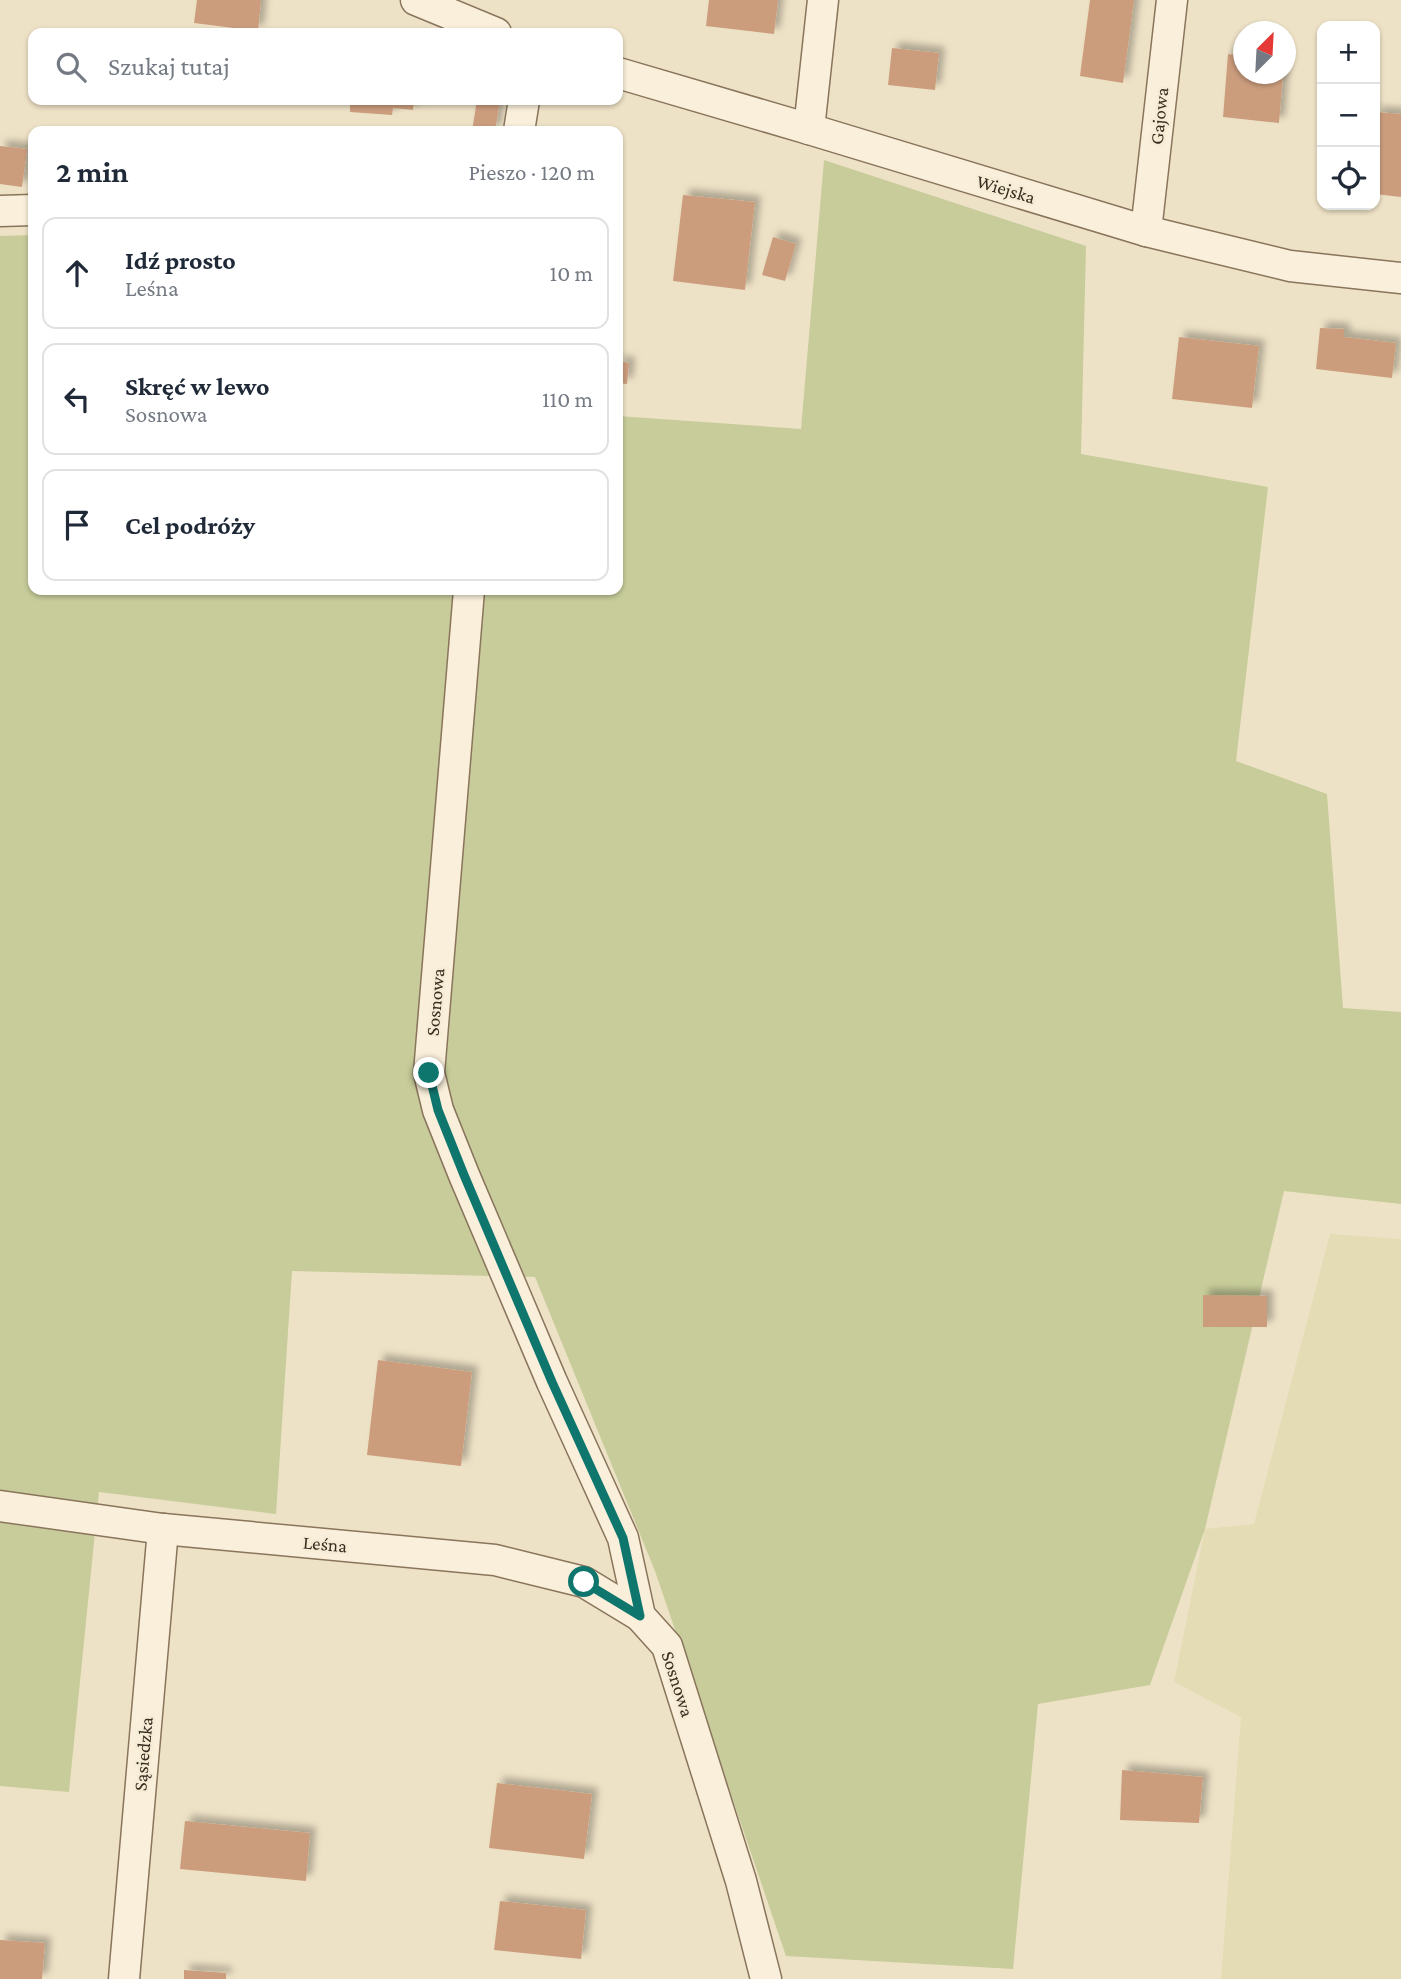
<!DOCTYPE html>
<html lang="pl">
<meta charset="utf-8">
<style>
body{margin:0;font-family:"Crimson Pro",serif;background:#f2f2f3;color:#1f2937}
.controls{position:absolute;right:21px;top:21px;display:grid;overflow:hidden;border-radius:14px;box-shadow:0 2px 5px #0004}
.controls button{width:63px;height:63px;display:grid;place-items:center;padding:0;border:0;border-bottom:2px solid #e0e1e3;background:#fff;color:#1f2937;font:35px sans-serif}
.compass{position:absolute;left:1233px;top:21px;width:63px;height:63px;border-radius:50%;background:#fff;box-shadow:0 2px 5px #0004;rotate:24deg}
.stop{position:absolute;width:21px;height:21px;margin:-16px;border:5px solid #0f766e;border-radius:50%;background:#fff}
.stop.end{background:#0f766e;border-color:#fff;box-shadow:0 2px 7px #0008}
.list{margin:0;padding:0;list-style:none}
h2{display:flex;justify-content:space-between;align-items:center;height:91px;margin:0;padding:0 28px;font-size:30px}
h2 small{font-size:23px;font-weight:400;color:#747a83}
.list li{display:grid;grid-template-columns:46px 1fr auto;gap:21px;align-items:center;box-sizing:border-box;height:112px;margin:0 14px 14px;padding:0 14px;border:2px solid #e0e1e3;border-radius:14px}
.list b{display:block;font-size:26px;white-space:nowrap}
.list p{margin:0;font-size:23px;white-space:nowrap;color:#747a83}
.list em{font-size:23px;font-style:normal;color:#747a83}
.icon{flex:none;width:38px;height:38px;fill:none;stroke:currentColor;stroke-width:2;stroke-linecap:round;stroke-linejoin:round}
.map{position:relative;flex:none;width:1401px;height:1979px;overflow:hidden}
.search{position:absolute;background:#fff;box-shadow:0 2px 5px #0004;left:28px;top:28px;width:595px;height:77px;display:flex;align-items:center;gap:18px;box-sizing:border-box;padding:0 24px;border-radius:14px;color:#747a83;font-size:26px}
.panel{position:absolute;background:#fff;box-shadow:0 2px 5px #0004;left:28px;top:126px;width:595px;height:469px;border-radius:14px}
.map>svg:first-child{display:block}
</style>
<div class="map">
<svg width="1401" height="1979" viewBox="0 0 1401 1979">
<defs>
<filter id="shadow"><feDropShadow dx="6" dy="-6" stdDeviation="3.5" flood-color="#0004"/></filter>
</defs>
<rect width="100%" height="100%" fill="#eee2c6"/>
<path fill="#e4dcb4" d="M1330,1234l71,5v740h-180l20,-262 -67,-35 31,-153 49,-5z"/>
<path fill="#c7cc9a" d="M824,160l262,86 -5,208 187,33 -32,274 91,33 16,214 58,4v192l-117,-13 -79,338 -55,156 -112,19 -25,265 -227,-13 -131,-385 -120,-294 -243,-6 -16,243 -177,-22 -30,300 -69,-6v-1550l33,-1v355h585v-174l183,13z"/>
<g fill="#cc9d7d" filter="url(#shadow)">
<path d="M197,0h64l-3,31 -64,-8z"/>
<path d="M709,0h69l-4,34 -68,-8z"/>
<path d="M1090,0h44l-11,83 -43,-7z"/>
<path d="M892,48l47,5 -4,37 -47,-5z"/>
<path d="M1228,54l16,2v18h39l-4,49 -56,-6z"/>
<path d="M350,100h64l-1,10 -20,-2 -1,7 -42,-3z"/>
<path d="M477,100h23l-5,31h-23z"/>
<path d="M1375,112l26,2v83l-26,-3z"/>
<path d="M0,146l27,3 -5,38 -22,-3z"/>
<path d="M683,195l72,7 -10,88 -72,-9z"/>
<path d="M773,237l23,7 -11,37 -23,-6z"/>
<path d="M1320,328l24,1v8l52,6 -4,35 -76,-9z"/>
<path d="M1179,337l80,9 -7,62 -80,-9z"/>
<path d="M618,361l11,2 -2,21 -9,-1z"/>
<path d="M1203,1295l64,1v31h-64z"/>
<path d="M378,1360l94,12 -11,94 -94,-11z"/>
<path d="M1122,1770l81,7 -4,46 -79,-3z"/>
<path d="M497,1783l95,11 -8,65 -95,-11z"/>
<path d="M185,1821l125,12 -4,48 -126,-12z"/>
<path d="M500,1901l86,9 -5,49 -87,-9z"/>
<path d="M0,1940l45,3 -3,36h-42z"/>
<path d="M184,1970l42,3v6h-42z"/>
</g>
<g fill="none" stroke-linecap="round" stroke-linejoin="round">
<defs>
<g id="minor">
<path d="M416,0l80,33"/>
<path d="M618,73l191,56 337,102 144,35 111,12"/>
<path d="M809,129l14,-129"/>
<path d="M519,131l5,-31"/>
<path d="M0,211l33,-1"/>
<path d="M1146,231l26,-231"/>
<path d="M469,590l-40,483 9,37 26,65 88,207 71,156 17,78 27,30 74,235 25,98"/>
<path d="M0,1506l163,23 332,31 89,22 56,34"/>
<path d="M124,1979l39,-450"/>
</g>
</defs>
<use href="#minor" stroke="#89745c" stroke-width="33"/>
<use href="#minor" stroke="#f9efda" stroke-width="30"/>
</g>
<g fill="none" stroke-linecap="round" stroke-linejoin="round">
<path stroke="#0f766e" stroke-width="9" d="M429,1073l9,37 26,65 88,207 71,156 17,78 -56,-34"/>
</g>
<g text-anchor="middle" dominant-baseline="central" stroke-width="5" stroke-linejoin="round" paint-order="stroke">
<g font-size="19" fill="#3a2c20" stroke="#f5ecd6">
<text transform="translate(1159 116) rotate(-84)">Gajowa</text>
<text transform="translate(1006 189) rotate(17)">Wiejska</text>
<text transform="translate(435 1002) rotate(-85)">Sosnowa</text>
<text transform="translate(325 1544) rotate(5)">Leśna</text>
<text transform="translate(678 1684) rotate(72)">Sosnowa</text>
<text transform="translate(143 1754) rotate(-85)">Sąsiedzka</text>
</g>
</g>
</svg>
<div class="controls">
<button>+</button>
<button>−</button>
<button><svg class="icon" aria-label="locate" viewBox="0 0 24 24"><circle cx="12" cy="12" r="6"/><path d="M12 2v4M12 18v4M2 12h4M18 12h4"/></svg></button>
</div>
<svg class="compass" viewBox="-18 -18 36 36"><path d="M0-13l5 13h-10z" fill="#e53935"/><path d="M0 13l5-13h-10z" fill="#747a83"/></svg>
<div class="stop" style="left:584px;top:1582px"></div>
<div class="stop end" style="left:429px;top:1073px"></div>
<div class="search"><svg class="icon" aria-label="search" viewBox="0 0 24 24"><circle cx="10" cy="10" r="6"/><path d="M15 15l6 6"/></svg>Szukaj tutaj</div>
<section class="panel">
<h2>2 min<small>Pieszo · 120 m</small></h2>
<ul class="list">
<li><svg class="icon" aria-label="ahead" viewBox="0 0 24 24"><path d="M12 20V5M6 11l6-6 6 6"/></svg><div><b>Idź prosto</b><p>Leśna</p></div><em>10 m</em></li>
<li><svg class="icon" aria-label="left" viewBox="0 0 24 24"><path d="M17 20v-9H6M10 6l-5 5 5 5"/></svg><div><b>Skręć w lewo</b><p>Sosnowa</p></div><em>110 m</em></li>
<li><svg class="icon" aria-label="arrive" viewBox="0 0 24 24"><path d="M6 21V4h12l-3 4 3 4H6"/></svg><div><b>Cel podróży</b></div></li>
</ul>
</section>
</div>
